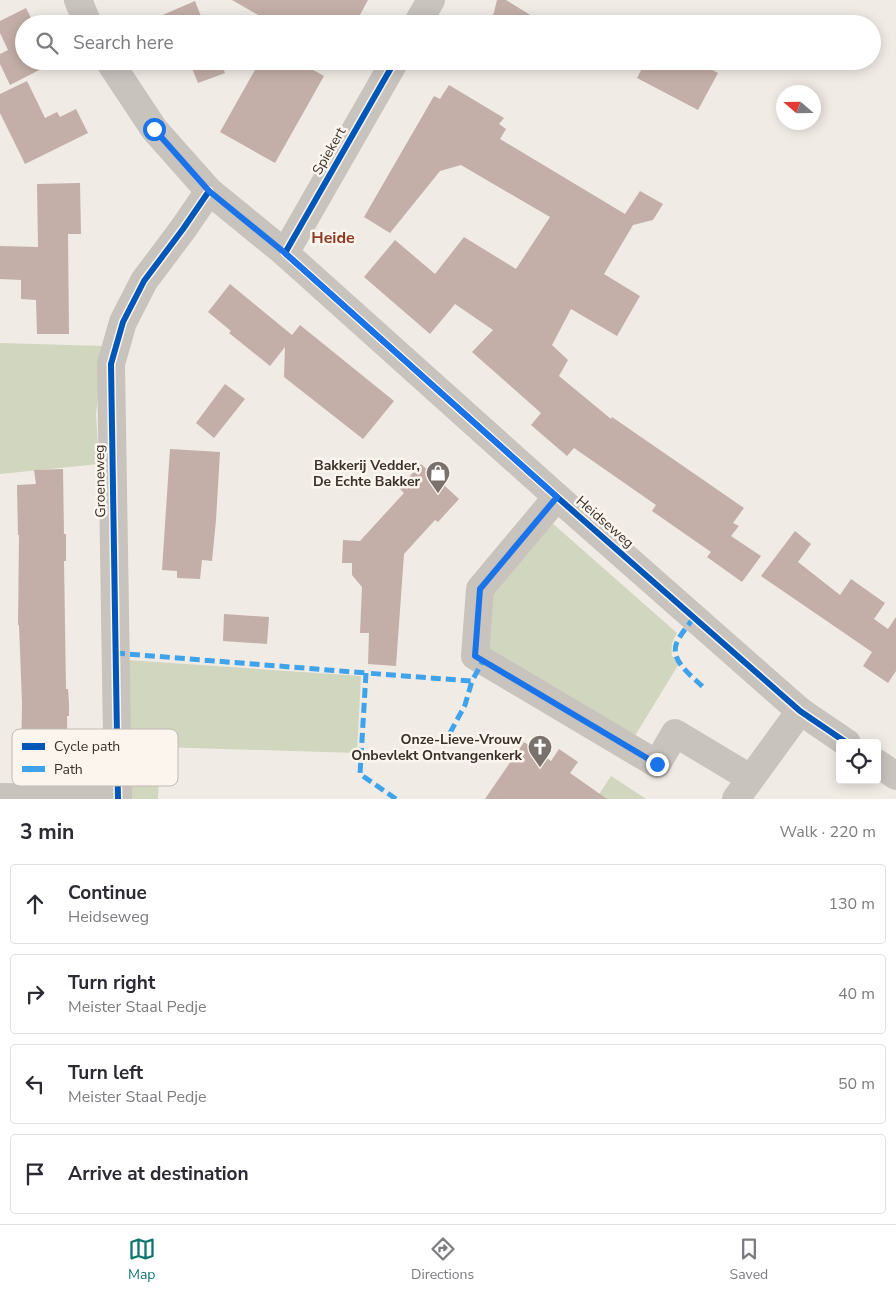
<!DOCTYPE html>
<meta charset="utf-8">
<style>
body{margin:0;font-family:"Nunito Sans",sans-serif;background:#f7f7f7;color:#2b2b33}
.controls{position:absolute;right:15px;bottom:15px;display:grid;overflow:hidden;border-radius:5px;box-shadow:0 2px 12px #0003}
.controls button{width:45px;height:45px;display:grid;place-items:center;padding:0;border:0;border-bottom:1px solid #e1e1e2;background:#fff;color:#2b2b33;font:25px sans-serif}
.compass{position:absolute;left:776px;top:85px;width:45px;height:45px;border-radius:50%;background:#fff;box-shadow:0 2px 12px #0003;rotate:290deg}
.stop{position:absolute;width:15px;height:15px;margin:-11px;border:4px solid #1a73e8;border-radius:50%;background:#fff}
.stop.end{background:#1a73e8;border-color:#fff;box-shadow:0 1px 5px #0008}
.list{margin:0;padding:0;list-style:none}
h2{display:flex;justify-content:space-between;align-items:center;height:65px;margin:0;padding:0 20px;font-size:21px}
h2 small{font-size:16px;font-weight:400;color:#7c7c81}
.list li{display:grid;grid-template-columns:32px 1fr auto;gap:15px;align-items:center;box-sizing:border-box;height:80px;margin:0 10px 10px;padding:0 10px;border:1px solid #e1e1e2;border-radius:5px}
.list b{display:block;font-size:19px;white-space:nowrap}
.list p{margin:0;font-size:16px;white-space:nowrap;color:#7c7c81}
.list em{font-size:16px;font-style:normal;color:#7c7c81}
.icon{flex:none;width:28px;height:28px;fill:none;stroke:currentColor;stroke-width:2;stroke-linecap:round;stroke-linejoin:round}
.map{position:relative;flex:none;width:896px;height:799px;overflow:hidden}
.search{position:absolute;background:#fff;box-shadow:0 2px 12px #0003;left:15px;right:15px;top:15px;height:55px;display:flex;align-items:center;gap:12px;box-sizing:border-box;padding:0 18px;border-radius:28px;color:#7c7c81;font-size:19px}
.sheet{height:425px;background:#fff}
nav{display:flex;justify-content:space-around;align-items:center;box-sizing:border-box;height:70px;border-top:1px solid #e1e1e2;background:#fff;font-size:14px;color:#7c7c81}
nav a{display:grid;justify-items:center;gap:2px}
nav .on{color:#0f766e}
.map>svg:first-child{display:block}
</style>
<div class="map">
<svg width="896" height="799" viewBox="0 0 896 799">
<rect width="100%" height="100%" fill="#f0ebe5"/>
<g fill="#d1d6bf">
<path d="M0,343l104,3 -8,68 3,50 -99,10z"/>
<path d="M551,522l126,111c-5,8 -6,13 -5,23l8,6 -47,77 -148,-89 -1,-53z"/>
<path d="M127,660l234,16 -4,77 -197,-6 -2,52h-29z"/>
<path d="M611,776l35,23h-50z"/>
</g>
<g fill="#c3afa7">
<path d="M232,0h136l-13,24h-81z"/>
<path d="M497,0h9l39,24h-54z"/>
<path d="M195,1l9,23h-43l-3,-7z"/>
<path d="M26,8l8,16h-10v37h28l1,2 -43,22 -10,-21v-10l8,-4 -8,-17v-12z"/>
<path d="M189,61h31l5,12 -27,10z"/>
<path d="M260,61h37l27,15 -49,87 -55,-31z"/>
<path d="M646,61h50l22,12 -20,37 -61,-32z"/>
<path d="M27,81l18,37 12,-6 3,5 16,-8 12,24 -63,31 -25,-51v-19z"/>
<path d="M449,85l55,33 -5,6 7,5 -6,10 125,75 15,-23 23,13 -10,16 -20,5 -29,49 36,22 -23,40 -46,-27 -19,36 16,15 -9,16 52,43 1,-2 132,91 -11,15 6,3 -8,10 30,20 -19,26 -35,-25 4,-5 -59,-41 4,-6 -82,-57 -7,8 -36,-31 10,-12 -69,-61 21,-22 -38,-26 -25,30 -66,-57 31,-37 40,34 29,-37 52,32 34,-52 -89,-52 -21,6 -50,62 -26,-16 70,-121 6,3z"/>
<path d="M80,183l1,51h-13l1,100h-32l-1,-34 -15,-1v-19l-21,-1v-33l38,1 -1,-63z"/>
<path d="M230,284l62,51 8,-10 94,76 -31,38 -79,-62 1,-30 -15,19 -41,-33 2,-2 -23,-19z"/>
<path d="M225,384l20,15 -31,39 -18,-15z"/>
<path d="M170,449l50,3 -4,68 -4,41 -10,-1 -2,19 -23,-1v-7l-15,-1z"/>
<path d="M421,464l38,35 -21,23 -3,-2 -31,34 -8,112 -28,-2 1,-31h-9l2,-46 -10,-12v-12h-10l1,-23 17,1 44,-48 -5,-5z"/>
<path d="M63,469l1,65h2v27h-2l2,128h2l1,14v13h-2l1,52h-47l1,-65 -3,-78h-1l1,-90h-1l-1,-50 19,-1 -2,-14z"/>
<path d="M795,531l16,13 -13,18 42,33 11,-16 34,24 -11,16 14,10 8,-12v54l-8,12 -25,-17 9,-14 -111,-76z"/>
<path d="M224,614l45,3 -2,27 -44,-3z"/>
<path d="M524,742l27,19 8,-12 19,13 -8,11 37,26h-122z"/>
</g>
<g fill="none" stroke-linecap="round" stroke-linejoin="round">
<g stroke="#c9c3be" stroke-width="28">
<path d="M78,0l10,24"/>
<path d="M417,24l14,-24"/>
<path d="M109,61l45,68 55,62 76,62 272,244 243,214 47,32"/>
<path d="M285,253l110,-192"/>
<path d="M557,497l-77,92 -5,67 182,108 18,-31 75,45"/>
<path d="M877,763l19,13"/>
<path d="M0,797l118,2"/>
<path d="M118,799l-7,-435 12,-42 21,-41 39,-52 26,-38"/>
<path d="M736,799l64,-88"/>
</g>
<g stroke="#3fa3eb" stroke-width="5" stroke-dasharray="10 5" stroke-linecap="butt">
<path d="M694,617c-5,8 -12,15 -16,23 -11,19 13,35 25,47"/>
<path d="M115,653l251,20"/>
<path d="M450,733l15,-28 7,-24"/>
<path d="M396,799l-36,-25 6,-101 106,8 11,-20"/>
</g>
<defs>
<g id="cycleway">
<path d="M395,61l-110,192 272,244 243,214 47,32"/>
<path d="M118,799l-7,-435 12,-42 21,-41 39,-52 26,-38"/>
</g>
</defs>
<use href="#cycleway" stroke="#fbf5ee" stroke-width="9"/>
<use href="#cycleway" stroke="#0057b8" stroke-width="6"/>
</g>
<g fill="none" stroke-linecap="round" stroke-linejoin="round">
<path stroke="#1a73e8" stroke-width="6" d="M154,129l55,62 76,62 272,244 -77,92 -5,67 182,108"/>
</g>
<defs>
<symbol id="shop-pin" viewBox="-11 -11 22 30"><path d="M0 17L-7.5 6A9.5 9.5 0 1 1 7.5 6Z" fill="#7a716c" stroke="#fbf5ee"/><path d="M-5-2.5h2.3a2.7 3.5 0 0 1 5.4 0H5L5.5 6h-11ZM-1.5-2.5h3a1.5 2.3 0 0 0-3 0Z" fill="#fff"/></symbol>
<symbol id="church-pin" viewBox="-11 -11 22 30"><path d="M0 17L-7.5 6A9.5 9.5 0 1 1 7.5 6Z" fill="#7a716c" stroke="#fbf5ee"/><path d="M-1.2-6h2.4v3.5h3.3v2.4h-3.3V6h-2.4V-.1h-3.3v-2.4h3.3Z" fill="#fff"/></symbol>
</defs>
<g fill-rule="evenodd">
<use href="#shop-pin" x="424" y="459" width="28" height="38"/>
<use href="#church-pin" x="526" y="733" width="28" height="38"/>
</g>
<g text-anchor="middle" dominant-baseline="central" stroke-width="5" stroke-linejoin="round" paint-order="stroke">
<g font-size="14" fill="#3b302b" stroke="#fbf5ee">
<text transform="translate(329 151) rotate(-60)">Spiekert</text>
<text transform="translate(100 481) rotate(-91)">Groeneweg</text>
<text transform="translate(605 522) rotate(41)">Heidseweg</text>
</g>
<g font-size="14" font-weight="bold" fill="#3b302b" stroke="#fbf5ee" text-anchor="end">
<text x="420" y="465">Bakkerij Vedder,<tspan x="420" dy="16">De Echte Bakker</tspan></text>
<text x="522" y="739">Onze-Lieve-Vrouw<tspan x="522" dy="16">Onbevlekt Ontvangenkerk</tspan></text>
</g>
<g font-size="16" font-weight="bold" fill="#8c3b22" stroke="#fbf5ee">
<text x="333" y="238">Heide</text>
</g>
</g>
<rect x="12" y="729" width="166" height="57" rx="8" fill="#fbf5ee" stroke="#c1bab4" stroke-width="1"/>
<rect x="22" y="743" width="23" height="7" fill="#0057b8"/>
<rect x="22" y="766" width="23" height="6" fill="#3fa3eb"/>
<g font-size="14" fill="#3b302b">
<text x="54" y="751">Cycle path</text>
<text x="54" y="774">Path</text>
</g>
</svg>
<div class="controls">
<button><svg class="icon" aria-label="locate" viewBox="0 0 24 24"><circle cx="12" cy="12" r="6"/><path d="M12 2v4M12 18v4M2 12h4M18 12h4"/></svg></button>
</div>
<svg class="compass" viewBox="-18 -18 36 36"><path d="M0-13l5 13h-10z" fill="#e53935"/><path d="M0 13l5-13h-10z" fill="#7c7c81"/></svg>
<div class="stop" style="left:154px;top:129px"></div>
<div class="stop end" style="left:657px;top:764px"></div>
<div class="search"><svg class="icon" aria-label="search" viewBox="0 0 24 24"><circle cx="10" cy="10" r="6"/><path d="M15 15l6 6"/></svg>Search here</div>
</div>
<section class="sheet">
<h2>3 min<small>Walk · 220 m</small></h2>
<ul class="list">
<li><svg class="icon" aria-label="ahead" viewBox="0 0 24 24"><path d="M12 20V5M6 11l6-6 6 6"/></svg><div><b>Continue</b><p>Heidseweg</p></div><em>130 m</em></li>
<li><svg class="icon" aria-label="right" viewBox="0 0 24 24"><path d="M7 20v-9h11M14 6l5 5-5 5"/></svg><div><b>Turn right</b><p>Meister Staal Pedje</p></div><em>40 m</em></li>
<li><svg class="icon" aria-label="left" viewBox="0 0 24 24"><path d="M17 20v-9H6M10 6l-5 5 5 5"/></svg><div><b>Turn left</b><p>Meister Staal Pedje</p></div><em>50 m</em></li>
<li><svg class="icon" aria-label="arrive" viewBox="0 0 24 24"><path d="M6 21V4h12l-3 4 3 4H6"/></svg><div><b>Arrive at destination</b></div></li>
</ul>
</section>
<nav>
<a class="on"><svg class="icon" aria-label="map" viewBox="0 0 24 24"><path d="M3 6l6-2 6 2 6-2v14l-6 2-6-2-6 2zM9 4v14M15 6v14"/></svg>Map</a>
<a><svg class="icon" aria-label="directions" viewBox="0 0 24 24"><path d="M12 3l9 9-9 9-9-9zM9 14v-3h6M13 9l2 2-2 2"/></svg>Directions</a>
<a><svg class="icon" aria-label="saved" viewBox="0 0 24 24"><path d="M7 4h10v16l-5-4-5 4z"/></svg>Saved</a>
</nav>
